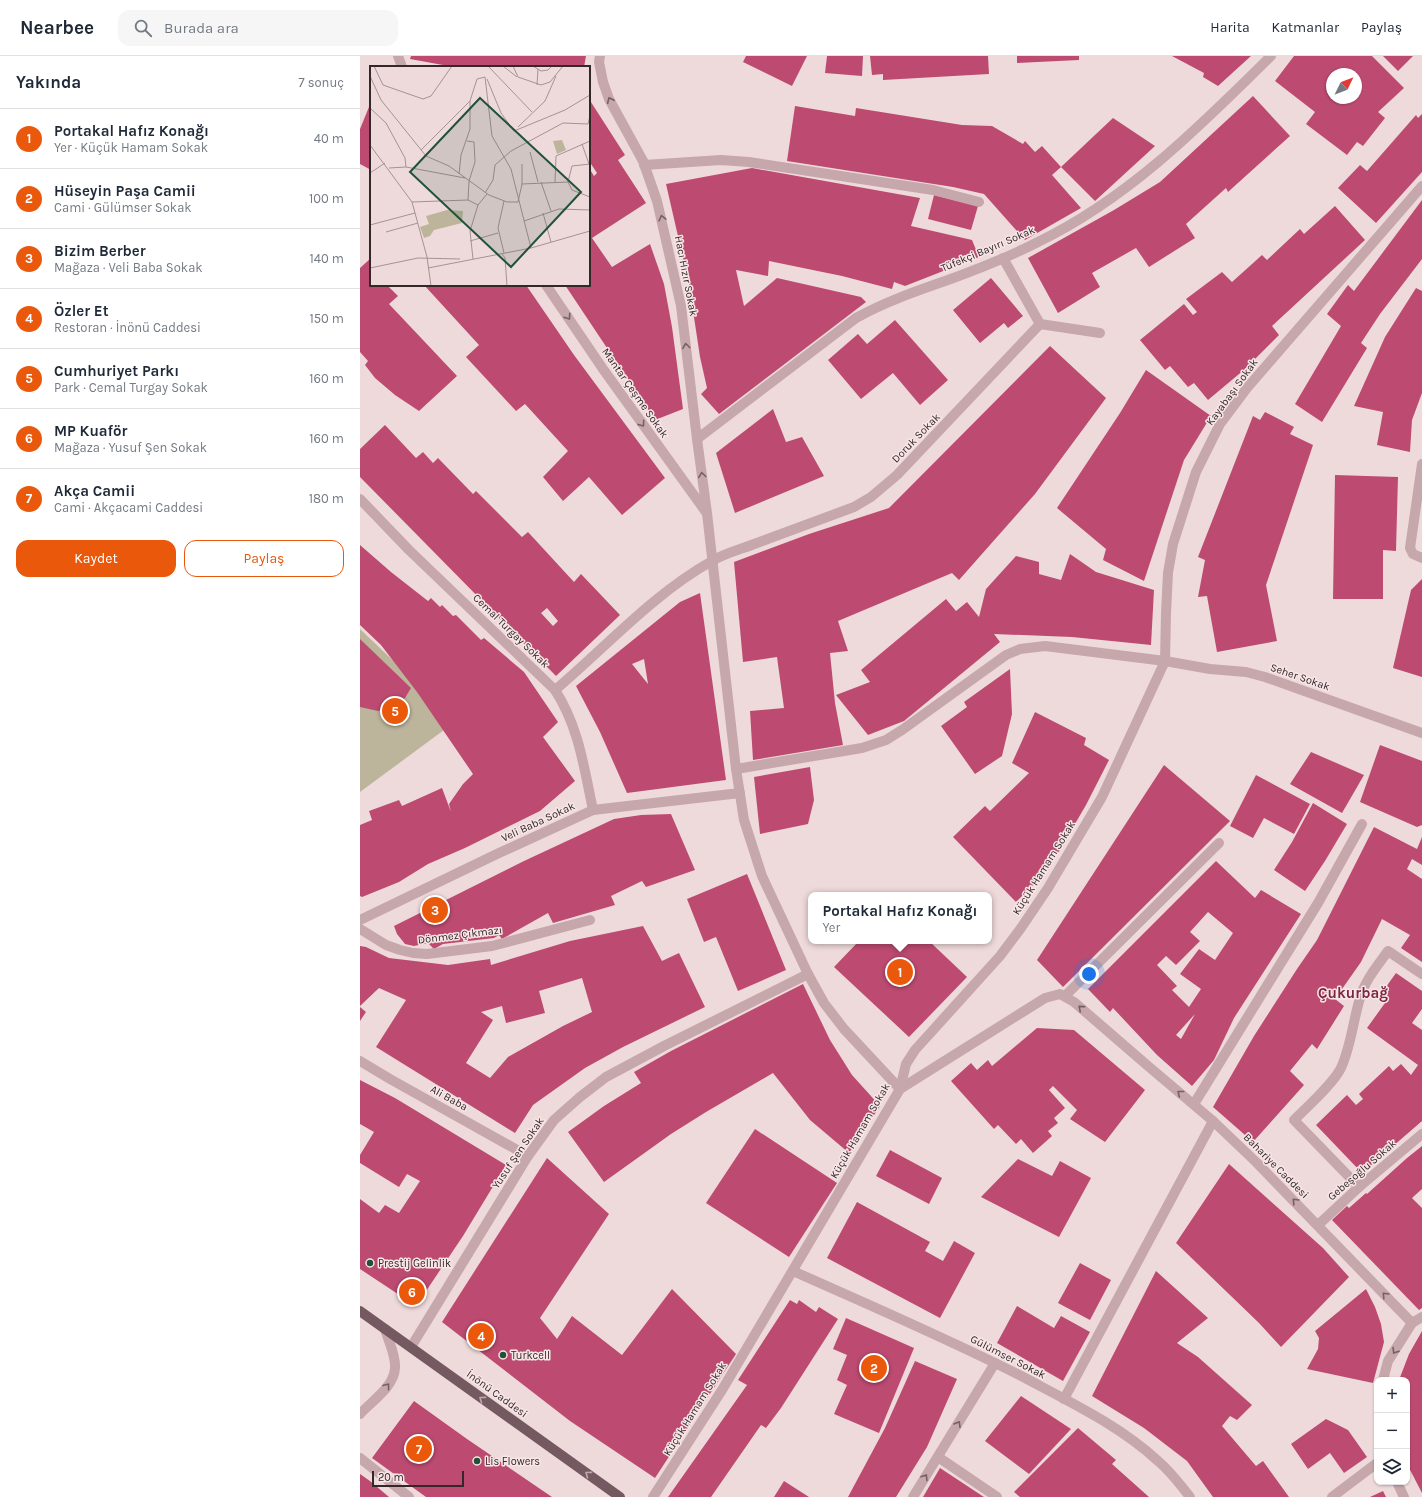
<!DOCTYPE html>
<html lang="tr">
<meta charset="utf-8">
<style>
body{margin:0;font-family:Karla,sans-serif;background:#f6f6f7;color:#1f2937}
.controls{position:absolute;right:12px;bottom:12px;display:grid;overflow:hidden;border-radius:8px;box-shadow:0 1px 3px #0004}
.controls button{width:36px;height:36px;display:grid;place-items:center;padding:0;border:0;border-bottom:1px solid #e0e1e3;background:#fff;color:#1f2937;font:20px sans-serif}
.compass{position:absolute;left:966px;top:12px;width:36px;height:36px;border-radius:50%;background:#fff;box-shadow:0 1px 3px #0004;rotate:47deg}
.scale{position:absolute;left:12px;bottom:10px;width:92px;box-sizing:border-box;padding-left:4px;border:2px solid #33272a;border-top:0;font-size:11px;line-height:14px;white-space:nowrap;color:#33272a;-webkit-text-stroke:3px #f8e6e7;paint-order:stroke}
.you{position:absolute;left:729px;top:918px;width:14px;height:14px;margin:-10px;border:3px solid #fff;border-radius:50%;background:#1a73e8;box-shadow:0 0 0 6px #1a73e833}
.badge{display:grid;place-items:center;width:26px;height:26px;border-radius:50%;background:#ea580c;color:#fff;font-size:13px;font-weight:700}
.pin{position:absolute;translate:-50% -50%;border:2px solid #fff;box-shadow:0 1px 4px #0006}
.popup{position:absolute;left:448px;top:836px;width:184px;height:52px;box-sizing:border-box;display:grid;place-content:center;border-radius:8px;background:#fff;filter:drop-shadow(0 1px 3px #0005);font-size:13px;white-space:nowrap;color:#747a83}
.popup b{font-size:15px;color:#1f2937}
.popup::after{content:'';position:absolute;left:50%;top:100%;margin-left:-8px;border:8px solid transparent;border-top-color:#fff}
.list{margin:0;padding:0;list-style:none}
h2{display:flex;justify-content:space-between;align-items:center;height:52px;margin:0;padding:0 16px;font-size:17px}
h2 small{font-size:13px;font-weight:400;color:#747a83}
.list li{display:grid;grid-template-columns:26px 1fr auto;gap:12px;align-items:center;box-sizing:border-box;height:60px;padding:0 16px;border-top:1px solid #e0e1e3}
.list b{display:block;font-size:15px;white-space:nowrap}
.list p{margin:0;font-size:13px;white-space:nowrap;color:#747a83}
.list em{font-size:13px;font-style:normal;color:#747a83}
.actions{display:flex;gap:8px;padding:12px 16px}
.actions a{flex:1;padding:9px 0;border:1px solid #ea580c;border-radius:12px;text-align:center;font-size:14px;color:#ea580c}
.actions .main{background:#ea580c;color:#fff}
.icon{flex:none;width:22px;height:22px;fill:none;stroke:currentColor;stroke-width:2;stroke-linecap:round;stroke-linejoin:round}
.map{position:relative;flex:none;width:1062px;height:1441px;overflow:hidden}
header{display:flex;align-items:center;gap:24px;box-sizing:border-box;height:56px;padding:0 20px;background:#fff;border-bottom:1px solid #e0e1e3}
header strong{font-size:19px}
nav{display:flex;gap:22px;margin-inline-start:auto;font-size:14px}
.search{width:280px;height:36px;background:#f6f6f7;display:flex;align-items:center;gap:10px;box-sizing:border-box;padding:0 14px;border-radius:12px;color:#747a83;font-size:15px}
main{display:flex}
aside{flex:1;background:#fff}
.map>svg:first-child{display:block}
</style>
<header>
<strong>Nearbee</strong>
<div class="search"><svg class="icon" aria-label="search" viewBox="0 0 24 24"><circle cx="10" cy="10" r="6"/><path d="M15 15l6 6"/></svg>Burada ara</div>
<nav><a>Harita</a><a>Katmanlar</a><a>Paylaş</a></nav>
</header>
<main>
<aside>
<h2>Yakında<small>7 sonuç</small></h2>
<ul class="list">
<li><span class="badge">1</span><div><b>Portakal Hafız Konağı</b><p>Yer · Küçük Hamam Sokak</p></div><em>40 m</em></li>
<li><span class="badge">2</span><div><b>Hüseyin Paşa Camii</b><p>Cami · Gülümser Sokak</p></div><em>100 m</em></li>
<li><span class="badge">3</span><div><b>Bizim Berber</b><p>Mağaza · Veli Baba Sokak</p></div><em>140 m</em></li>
<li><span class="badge">4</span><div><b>Özler Et</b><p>Restoran · İnönü Caddesi</p></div><em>150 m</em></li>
<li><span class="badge">5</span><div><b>Cumhuriyet Parkı</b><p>Park · Cemal Turgay Sokak</p></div><em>160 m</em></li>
<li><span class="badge">6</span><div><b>MP Kuaför</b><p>Mağaza · Yusuf Şen Sokak</p></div><em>160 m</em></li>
<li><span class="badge">7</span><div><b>Akça Camii</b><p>Cami · Akçacami Caddesi</p></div><em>180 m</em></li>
</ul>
<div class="actions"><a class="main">Kaydet</a><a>Paylaş</a></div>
</aside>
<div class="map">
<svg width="1062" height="1441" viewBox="0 0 1062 1441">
<rect width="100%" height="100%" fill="#efdadb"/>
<path fill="#bdb59b" d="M0,573l43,41 41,60 -84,62z"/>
<g fill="#bd4b71" fill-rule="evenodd">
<path d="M51,0h175l-2,11h-130l-44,-8z"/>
<path d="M386,0h61l-15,30 -49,-24z"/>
<path d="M467,0h36l-1,20 -37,-3z"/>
<path d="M510,0h118l1,18 -106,6v-6l-11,1z"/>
<path d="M657,0h62v4l-62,3z"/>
<path d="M812,0h79l-33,30 -15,-9 1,-4z"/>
<path d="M934,0h78l32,32 -26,24 7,6 -22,28 -6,-4 -10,13 -41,-31 9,-12 -40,-31zM972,18h24v24h-24z"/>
<path d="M1023,0h30l-15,15z"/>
<path d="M893,40l37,40 -62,56 -2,-4 -40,36 9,14 -46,29 -13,-19 -44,25 8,14 -42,26 -30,-55 86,-48 46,-28z"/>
<path d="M229,43l36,56 -7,5 28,43 -54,35 20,29 38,-23 14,40 8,43 11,82 -28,11 -90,-135h24v-117l5,8 3,-3 -8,-12z"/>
<path d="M11,46v68l-11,-6v-35z"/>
<path d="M435,50l60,10 1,-8 106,17 30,1 31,18 2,-3 10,11 7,-6 19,21 52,-49 42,28 -60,55 -34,-34 -9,8 29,33 -56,32 -41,-46 -31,-7 -166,-26z"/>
<path d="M1062,58v58l-46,51 -38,-35 22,-23 7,6 49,-56 2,3z"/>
<path d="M392,112l168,30 -9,28 61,14 7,17 -74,29 -11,-4 -2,7 -50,-13 -73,-15 -1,15 -32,-6 8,36 33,-28 84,19 5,5 -147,112 -18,-20 6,-6 -7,-31 -11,-73 -23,-100z"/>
<path d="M574,139l44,11 -7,24 -43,-11z"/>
<path d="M1062,144v59l-42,55 -19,29 6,5 -45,74 -27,-18 46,-78 -14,-12 21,-29 6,6z"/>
<path d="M975,150l30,34 -93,86 7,9 -34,34 -37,31 -14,-17 -6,4 -18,-21 -5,4 -25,-30 44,-36 9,11 4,-3 -11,-13 36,-27 10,10 30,-27 5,5 33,-31 4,5z"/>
<path d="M11,202v27h16l11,11 -9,8 68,72 -38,35 -24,-16 -20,-17 -10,-13 3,-4 -8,-9v-84z"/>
<path d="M631,222l32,38 -15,12 -4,-5 -24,20 -27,-33z"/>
<path d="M64,229h102l48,70 91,123 -43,37 -33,-38 -26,24 -20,-24 25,-26 -43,-47 -9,7 -50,-54 13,-12z"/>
<path d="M1056,232l6,3v102l-10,27 -2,32 -33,-7 6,-33 -29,-6 31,-69z"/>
<path d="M535,264l53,60 -28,25 -27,-32 -32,26 -33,-39 30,-26 9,10z"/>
<path d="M690,290l56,52 -71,96 -76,86 -7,-7 -114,48 10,30 -18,2 5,50 8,42 -90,15 -3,-49 34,-3 -7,-51 -34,5 -9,-100 75,-28 80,-26z"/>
<path d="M786,314l65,46 -27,44 -40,121 -41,-21 3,-11 -49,-41 63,-95z"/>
<path d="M413,353l13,33 16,-5 22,39 -89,37 -19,-60z"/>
<path d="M905,356l29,15 -4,7 23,11 -47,140 11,56 -60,11 -10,-56 -9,1 7,-37 -7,-3 55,-141 7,4z"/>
<path d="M25,369l31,33 7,-6 10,11 5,-5 35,36 3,-3 46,46 6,-5 46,50 7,-8 39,41 -64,61 -196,-199v-28zM187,552l11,13 -5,5 -12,-13z"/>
<path d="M975,419l63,2 -2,74 -13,-1v49h-50z"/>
<path d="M0,489l31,27 37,29 3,-3 9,9 2,-2 11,11 3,-1 25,25 3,-2 40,34 34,50 -15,15 32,44 -35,30 -75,37 -37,16 -29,18 -37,15 -2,-1v-71l12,-5 -3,-9 30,-11 3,6 40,-18 9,24 -2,-8 14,-20 10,-10 -56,-82 -36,-47 -21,-20z"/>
<path d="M710,498l26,18 58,18 -3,55 -79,-8 -78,-3 6,8 -96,79 -36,14 -32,-40 34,-13 -9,-12 85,-71 10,12 11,-9 12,15 7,-28 30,-33 23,6v12l22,6z"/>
<path d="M1062,523v98l-29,-9 18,-78z"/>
<path d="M340,537l26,187 -99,13 -27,-61 -24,-46 104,-84zM284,603l4,25 -16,-20z"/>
<path d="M0,583l51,49 -6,10 -14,8 -13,5 -18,-4z"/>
<path d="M650,613l2,45 -10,42 -27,18 -34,-48 26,-19 -3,-5z"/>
<path d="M675,656l51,26 -2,7 25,15 -23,45 -38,65 -32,32 -63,-65 32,-31 5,5 39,-38 -17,-10z"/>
<path d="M1020,689l42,16v64l-5,2 -57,-25z"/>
<path d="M951,696l53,23 -22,38 -52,-29z"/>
<path d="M804,709l66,56 -167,166 -26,-27z"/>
<path d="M450,711l4,33 -6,24 -48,10 -6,-57z"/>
<path d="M896,719l54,29 -16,30 -30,-16 -11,20 -23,-12z"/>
<path d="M953,747l34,21 -22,37 -20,30 -31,-21 18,-28z"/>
<path d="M311,758l24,56 -49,17 -4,-6 -31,15 4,9 -62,18 -5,-10 -46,26 -3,-4 -5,3 -51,6 -9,5 -6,-6 -14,3 -9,-2 -8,-10 -3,-8 130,-65 90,-42 27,-4z"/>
<path d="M1014,771l43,22 5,-12v28l-10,-6 -5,10 15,10v83l-21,-14 9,-13 -28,-16 -21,43 -26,37 9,7 -27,43 -5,-5 -22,27 14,14 -51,57 -40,-35 41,-71 43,-67 20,-29z"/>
<path d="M856,805l39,37 6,-8 40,24 -67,104 -20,42 -22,26 -35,-31 -44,-47 -3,4 -22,-23zM848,856l25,21 -18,27 -16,-11 -19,25 21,15 -12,18 -17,-17 5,-4 -20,-21 9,-9 10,9 24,-24 -10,-9zM835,958l-14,25 -5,-4z"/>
<path d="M387,818l39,96 -48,21 -22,-54 -12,5 -17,-43z"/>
<path d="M283,870l19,35 17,-8 26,54 -82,40 -38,21 -52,37 -18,28 -139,-86 30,-47 -27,-12 -19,18v-60l6,1 23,11 59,7 42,-6 1,6 79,-24zM222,922l10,34 -29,14 -55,31 -18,21 -24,-15 27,-43 -12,-8 21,-6 4,17 39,-10 -6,-22z"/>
<path d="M499,885h70l38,36 -58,60 -75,-70z"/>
<path d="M1036,917l26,18v18l-10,14 10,7v91l-60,52 -46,-48 31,-30 9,10 7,-6 -4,-5 30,-28 4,5 8,-7 10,11 7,-10 -51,-37 18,-25 -7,-5z"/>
<path d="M443,928l27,56 22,35 28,31 -31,47 -39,-33 -37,-47 -67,39 -35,22 -67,48 -36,-50 36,-26 37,-23 -7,-11 37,-21z"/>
<path d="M0,951l6,5 -6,9z"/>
<path d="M677,972l37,2 71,60 -40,52 -35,-23 7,-9 -24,-24 -4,4 16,18 -11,10 4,5 -10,8 4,5 -19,17 -12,-14 -5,5 -18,-19 -4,4 -43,-48 20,-18 6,7 11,-10 4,6z"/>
<path d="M0,1024l35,18 111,67 -43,71 -47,70 -56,-37v-70l19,14 6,-8 14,8 21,-32 -13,-7 -8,13 -39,-24v-8l14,-23 -14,-8z"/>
<path d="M395,1073l82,54 -48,74 -83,-54z"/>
<path d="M1062,1090v43l-10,9 10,10v100l-3,2 -87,-90 15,-14 2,2 17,-15 1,1 40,-36z"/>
<path d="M530,1094l52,28 -13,26 -53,-28z"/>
<path d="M187,1102l62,56 -69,104 17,21 15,-23 50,39 50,-66 64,65 -81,124 -85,-57 -128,-99z"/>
<path d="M658,1103l34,17 8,-15 31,17 -32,59 -78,-40z"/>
<path d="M869,1108l94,84 26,29 -68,70 -22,-24 -83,-80z"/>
<path d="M497,1146l73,40 -5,9 18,10 11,-20 21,12 -35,65 -113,-60z"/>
<path d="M720,1207l31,17 -21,40 -32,-17z"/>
<path d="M796,1215l52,47 -31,25 21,14 54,48 -15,15 -7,-4 -8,10 34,40 7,-5 26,36h-76l-26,-36 -43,-33 -52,-32z"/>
<path d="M1006,1233l9,18 6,17 3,18 -11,41 -66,-14 11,-20 1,-11 -4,-7z"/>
<path d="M430,1244l7,4 2,-4 17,12 3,-5 19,12 -57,89 -15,20 -5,-3 -50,72h-43l79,-112 -9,-5z"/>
<path d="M657,1250l37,22 7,-12 29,16 -27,49 -66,-38z"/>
<path d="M486,1262l68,30 -35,85 -45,-19 13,-29 -10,-5 10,-25 -14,-6z"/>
<path d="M1062,1275v162l-15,-29v-84h-8l10,-26z"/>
<path d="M555,1305l42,18 -30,68 -31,50h-48l37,-69z"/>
<path d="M661,1340l50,33 -42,45 -44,-33z"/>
<path d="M54,1345l53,38 85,58h-126l-54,-39z"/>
<path d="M966,1363l22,11 19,27 -23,16 -14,-20 -22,16 -17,-25z"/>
<path d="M718,1372l38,32 -4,4 37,33h-129l-6,-5z"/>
<path d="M580,1412l44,29h-61z"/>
<path d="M0,1418l10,7 19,16h-29z"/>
<path d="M424,1425l25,16h-35z"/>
<path d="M1023,1435l3,6h-16z"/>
</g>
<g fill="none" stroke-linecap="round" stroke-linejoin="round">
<g stroke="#c6a7ab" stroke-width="10">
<path d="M284,109l77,-5 28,2 184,28 46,12"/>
<path d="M680,268l60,9"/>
<path d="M0,873l26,16 14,5 13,3 14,1 65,-8 98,-26"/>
<path d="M999,1131l-65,-67c13,-13 39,-36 47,-52 10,-22 12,-47 19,-70 5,-18 18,-33 28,-47l34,23"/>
<path d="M578,1401l59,40"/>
<path d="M972,1441l45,-34"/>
</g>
<g stroke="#c6a7ab" stroke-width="10">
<path d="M38,0l4,11"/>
<path d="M240,0l-1,6 4,20 6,17 34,62 14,40 24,105 16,133 10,74 29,256 8,51 18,56 46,98 16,29 20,26 56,60 145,-91 15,-4 14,8 74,64 65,55 43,41 156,161"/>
<path d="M186,229l57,84 103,143"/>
<path d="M337,383l159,-121c29,-16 60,-27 92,-38 30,-11 61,-23 90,-38 91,-44 162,-116 233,-186"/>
<path d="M1062,408l-12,84 3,6 9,4"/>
<path d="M0,443l49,51 146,140c24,37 29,78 38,120"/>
<path d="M195,634c51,-43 98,-96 157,-129 13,-8 30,-12 45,-18 32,-12 64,-24 97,-36l17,-10 26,-22 143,-151 -37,-66"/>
<path d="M376,713l126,-21 24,-8 16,-10 104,-75 14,-6 25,-3 120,15 45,8 36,3 19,5 157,56"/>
<path d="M0,864l139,-67 94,-43 147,-17"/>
<path d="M705,940l154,-153"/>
<path d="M0,1005l30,18 138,77"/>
<path d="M834,1048l124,-201 44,-79"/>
<path d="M958,1169l41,-38 63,-53"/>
<path d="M433,1215c78,35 158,69 234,108 45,24 93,47 131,82 12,10 22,23 32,36"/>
<path d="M51,1291l117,-191 26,-36 26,-23 26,-20 58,-31 144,-72"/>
<path d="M1023,1324l5,-19 24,-38 10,-6"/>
<path d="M704,1343l149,-278"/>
<path d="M0,1358c12,-13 34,-27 35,-46 1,-13 -7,-28 -10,-39"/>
<path d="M0,1402l49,39"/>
<path d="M1037,1426l7,15"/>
<path d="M293,1441l69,-107 178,-301 6,-25 9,-14 85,-94 21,-28 27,-40 54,-91 63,-136 1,-48 2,-40 5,-29 23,-72 24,-48 27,-36 175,-202"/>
<path d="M553,1441l82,-134"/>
</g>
<path stroke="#745960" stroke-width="10" d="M0,1255l260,186"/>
</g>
<defs><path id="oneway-chevron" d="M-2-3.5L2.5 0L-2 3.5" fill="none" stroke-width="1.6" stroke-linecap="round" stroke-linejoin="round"/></defs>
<g stroke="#756164">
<use href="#oneway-chevron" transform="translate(250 44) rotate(-115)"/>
<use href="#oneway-chevron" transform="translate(302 162) rotate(-104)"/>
<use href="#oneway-chevron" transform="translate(208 261) rotate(56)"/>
<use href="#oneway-chevron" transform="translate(326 290) rotate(-97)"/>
<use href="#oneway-chevron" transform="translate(282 368) rotate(54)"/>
<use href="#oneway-chevron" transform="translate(342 419) rotate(-98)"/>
<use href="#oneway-chevron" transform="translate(721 952) rotate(-140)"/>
<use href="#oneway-chevron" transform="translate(820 1037) rotate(-141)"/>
<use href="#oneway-chevron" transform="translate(935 1145) rotate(-134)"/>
<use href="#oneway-chevron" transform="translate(1025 1239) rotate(-134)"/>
<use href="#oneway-chevron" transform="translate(1035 1295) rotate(122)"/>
<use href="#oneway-chevron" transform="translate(27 1330) rotate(-53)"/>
<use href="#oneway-chevron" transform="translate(598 1368) rotate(-59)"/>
<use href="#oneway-chevron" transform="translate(565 1421) rotate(-58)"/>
</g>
<g stroke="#bda7aa">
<use href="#oneway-chevron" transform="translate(122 1343) rotate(-144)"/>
<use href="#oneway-chevron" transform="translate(228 1418) rotate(-144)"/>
</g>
<g fill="#205238" stroke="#f8e6e7" stroke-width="1.5">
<circle cx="10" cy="1207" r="4"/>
<circle cx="143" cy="1299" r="4"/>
<circle cx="117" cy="1405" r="4"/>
</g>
<g text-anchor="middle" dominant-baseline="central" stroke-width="3" stroke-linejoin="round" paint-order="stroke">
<g font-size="11" fill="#33272a" stroke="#f8e6e7">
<text transform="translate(628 193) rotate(-23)">Tüfekçi Bayırı Sokak</text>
<text transform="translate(326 220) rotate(79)">Hacı Hızır Sokak</text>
<text transform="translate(872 336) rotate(-54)">Kayabaşı Sokak</text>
<text transform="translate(275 337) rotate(55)">Mantar Çeşme Sokak</text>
<text transform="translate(556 382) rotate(-46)">Doruk Sokak</text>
<text transform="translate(151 575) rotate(44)">Cemal Turgay Sokak</text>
<text transform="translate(940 621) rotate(19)">Seher Sokak</text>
<text transform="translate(178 766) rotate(-25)">Veli Baba Sokak</text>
<text transform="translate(684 812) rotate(-58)">Küçük Hamam Sokak</text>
<text transform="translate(100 879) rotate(-7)">Dönmez Çıkmazı</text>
<text transform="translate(89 1042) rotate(29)">Ali Baba</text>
<text transform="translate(500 1075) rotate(-60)">Küçük Hamam Sokak</text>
<text transform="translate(158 1097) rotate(-56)">Yusuf Şen Sokak</text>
<text transform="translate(916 1110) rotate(45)">Bahariye Caddesi</text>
<text transform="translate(1002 1114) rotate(-41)">Gebeşoğlu Sokak</text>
<text transform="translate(648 1301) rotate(27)">Gülümser Sokak</text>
<text transform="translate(137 1338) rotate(36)">İnönü Caddesi</text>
<text transform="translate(335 1353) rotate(-58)">Küçük Hamam Sokak</text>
</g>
<g font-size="11" fill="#33272a" stroke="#f8e6e7" text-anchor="start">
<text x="18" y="1207">Prestij Gelinlik</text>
<text x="151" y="1299">Turkcell</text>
<text x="125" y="1405">Lis Flowers</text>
</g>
<g font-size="15" font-weight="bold" fill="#7c2643" stroke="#f8e6e7">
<text x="993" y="937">Çukurbağ</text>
</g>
</g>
<g transform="translate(10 10)">
<rect width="220" height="220" fill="#efdadb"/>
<path d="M192,74l4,10 -9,4 -4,-13zM77,144l16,1 -1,12 -28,7 -4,6 -6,2 -4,-11 9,-3 -3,-8z" fill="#bdb59b"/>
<path fill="none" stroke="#a49294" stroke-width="1" d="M4,0l9,19 40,14 8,-3 21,-30M118,0l44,46M133,0l14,11M143,0l5,11 23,8 9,-3 13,-16M163,0l8,5 7,-1 4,-4M0,10l11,24 45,56 23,10 40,29 18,7h11l4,-18v-20M115,11l7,59 19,33 20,79M117,13l14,34 13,18M167,19l1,-16M0,42l16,15 19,35 1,9M148,61l27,-26 11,-25M144,65l51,-21 25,-15M97,75l7,1 1,20 -6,19 -1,19M212,78l7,20M0,79l42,57 15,55M51,84l49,-49M160,86l8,30M19,102l17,-1 59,11M0,107l15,-10M89,108l2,-19 9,-26v-28l7,-22 8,-2M171,116l10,29M185,116l1,-26 34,-15M198,116l4,-16 18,-2M198,116l4,8 18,7M152,118l46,-2M115,127l8,-13 2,-15 16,-14 52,-28 25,1 2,-8M134,135l-6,27 6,25M42,136l56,-2 10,5M173,147l8,29M154,155l35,-12 31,1M0,159l45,-12M16,166l32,-9M100,175l28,-8M132,188l3,4 2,28M57,191l4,29M103,193l-3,-28 8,-26 9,-11M0,202l48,-10 42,1M58,202l103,-20 59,-17"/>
<path fill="#205238" fill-opacity="0.15" stroke="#205238" stroke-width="2" d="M110,32l101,94 -70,75 -101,-95z"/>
<rect width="220" height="220" fill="none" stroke="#33272a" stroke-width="2"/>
</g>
</svg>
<div class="controls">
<button>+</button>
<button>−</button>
<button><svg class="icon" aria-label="layers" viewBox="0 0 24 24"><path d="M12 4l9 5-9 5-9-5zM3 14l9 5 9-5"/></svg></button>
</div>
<svg class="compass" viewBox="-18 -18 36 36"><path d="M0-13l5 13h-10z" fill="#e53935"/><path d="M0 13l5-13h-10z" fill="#747a83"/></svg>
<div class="scale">20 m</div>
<div class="you"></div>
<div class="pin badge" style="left:540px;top:916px">1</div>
<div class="popup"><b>Portakal Hafız Konağı</b>Yer</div>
<div class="pin badge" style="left:514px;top:1312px">2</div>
<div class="pin badge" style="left:75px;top:854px">3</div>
<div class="pin badge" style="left:121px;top:1280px">4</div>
<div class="pin badge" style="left:35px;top:655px">5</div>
<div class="pin badge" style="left:52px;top:1236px">6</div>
<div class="pin badge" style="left:59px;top:1393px">7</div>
</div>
</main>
